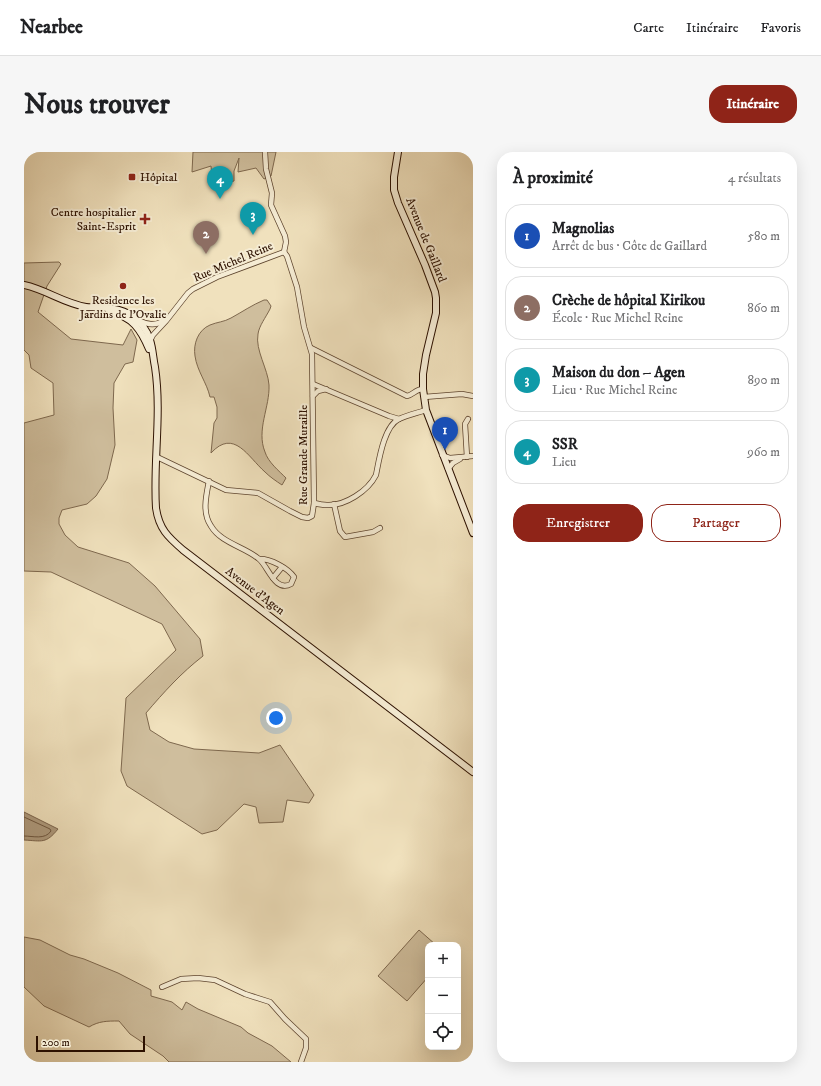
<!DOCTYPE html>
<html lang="fr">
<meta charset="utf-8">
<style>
body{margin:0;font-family:"IM FELL DW Pica",serif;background:#f6f6f6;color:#202124}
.controls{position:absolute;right:12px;bottom:12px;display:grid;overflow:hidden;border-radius:8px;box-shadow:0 4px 16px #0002}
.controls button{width:36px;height:36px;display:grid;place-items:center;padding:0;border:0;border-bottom:1px solid #e0e0e0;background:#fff;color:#202124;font:20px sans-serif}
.scale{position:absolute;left:12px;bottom:10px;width:109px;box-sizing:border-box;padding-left:4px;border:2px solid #2d1100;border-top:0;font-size:11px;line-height:14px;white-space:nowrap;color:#2d1100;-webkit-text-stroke:3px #f5ecd4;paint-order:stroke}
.you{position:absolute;left:252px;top:566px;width:14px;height:14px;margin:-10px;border:3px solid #fff;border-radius:50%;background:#1a73e8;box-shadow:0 0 0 6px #1a73e833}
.badge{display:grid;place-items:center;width:26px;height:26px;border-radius:50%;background:#8f2418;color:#fff;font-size:13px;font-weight:700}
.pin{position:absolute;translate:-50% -33px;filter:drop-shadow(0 1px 2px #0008)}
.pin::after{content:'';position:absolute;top:21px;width:14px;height:12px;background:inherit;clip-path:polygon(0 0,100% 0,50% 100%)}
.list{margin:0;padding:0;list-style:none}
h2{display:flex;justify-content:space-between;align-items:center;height:52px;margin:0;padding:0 16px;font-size:17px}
h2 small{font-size:13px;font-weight:400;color:#757577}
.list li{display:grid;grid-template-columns:26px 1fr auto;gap:12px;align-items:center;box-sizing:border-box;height:64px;margin:0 8px 8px;padding:0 8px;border:1px solid #e0e0e0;border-radius:16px}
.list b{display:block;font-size:15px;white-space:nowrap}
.list p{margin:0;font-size:13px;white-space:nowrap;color:#757577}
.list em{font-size:13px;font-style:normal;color:#757577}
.actions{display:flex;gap:8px;padding:12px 16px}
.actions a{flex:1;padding:9px 0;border:1px solid #8f2418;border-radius:16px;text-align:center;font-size:14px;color:#8f2418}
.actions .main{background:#8f2418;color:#fff}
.icon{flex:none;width:22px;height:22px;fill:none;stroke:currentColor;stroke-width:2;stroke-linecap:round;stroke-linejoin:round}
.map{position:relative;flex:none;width:449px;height:910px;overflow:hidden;border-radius:16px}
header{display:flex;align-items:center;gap:24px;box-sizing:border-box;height:56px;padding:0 20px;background:#fff;border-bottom:1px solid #e0e0e0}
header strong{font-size:19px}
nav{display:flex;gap:22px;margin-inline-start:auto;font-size:14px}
.intro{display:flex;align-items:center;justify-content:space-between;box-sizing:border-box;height:96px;padding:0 24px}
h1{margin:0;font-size:28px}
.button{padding:10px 18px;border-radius:16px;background:#8f2418;color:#fff;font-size:14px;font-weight:700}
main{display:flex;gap:24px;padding:0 24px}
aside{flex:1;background:#fff;border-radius:16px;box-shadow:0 4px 16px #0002}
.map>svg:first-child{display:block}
</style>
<header>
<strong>Nearbee</strong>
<nav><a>Carte</a><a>Itinéraire</a><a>Favoris</a></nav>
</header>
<div class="intro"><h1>Nous trouver</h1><a class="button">Itinéraire</a></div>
<main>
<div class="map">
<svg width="449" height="910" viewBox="0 0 449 910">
<rect width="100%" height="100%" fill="#f0e1bd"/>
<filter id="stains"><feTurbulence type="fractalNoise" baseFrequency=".005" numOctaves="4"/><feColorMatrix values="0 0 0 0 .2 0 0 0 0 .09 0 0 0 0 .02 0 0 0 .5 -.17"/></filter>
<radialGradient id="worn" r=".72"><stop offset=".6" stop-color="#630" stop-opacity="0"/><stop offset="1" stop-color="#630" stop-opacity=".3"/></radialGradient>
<g fill="#cfbe9d" stroke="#7e684e">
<path d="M169,0h83l-5,24 -7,3 -8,-11 -18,4 1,-14 -5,13v10l-9,2 -13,-6 -1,-11 -19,6z"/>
<path d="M35,110l2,2 -14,22 -9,26 33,27 52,6 8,-16 6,11 -4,22 -8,2 -11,19 -1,25 2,37 -8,34 -11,17 -9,8 -25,6 -3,8v6l6,11 13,12 51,16 26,23 45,53 3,17c-22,17 -39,36 -57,57l4,17 19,12 25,7 65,4 21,-8 34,50 -5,8 -22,-3 -4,22 -24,1 -3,-16 -12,-3 -27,26 -15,4 -75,-48 -6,-15 5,-73 50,-48 -14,-26 -111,-52 -27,-1v-148l30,-8 -1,-32 -22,-15 -2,-13 -5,-5v-87z"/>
<path d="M240,148h3l4,6 -1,3c-4,8 -11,17 -12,25 -3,16 10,35 11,51 1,22 -13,45 -4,67 3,10 14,19 21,26l-4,7c-6,-4 -12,-8 -17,-13 -17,-15 -31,-44 -54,-19l3,-30 3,-5v-11l-3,-10h-4c-3,-14 -13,-26 -15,-41 -2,-12 3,-26 15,-31 7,-3 14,-3 21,-7 11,-6 21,-13 33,-18z"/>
<path d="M395,778l17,15h-8v32l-21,24 -29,-25z"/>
<path d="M0,785l16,3 30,15 14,4 34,14 33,17v6l21,6 10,8 4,-8 12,7 43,18 7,6 24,13 19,16h-122l-6,-6 -33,-22 -11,-13c-12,0 -20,0 -30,6l-45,-21 -20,-19z"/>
</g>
<path fill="#ae9a7d" stroke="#7a634b" d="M0,660l34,17c-12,15 -16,12 -34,11z"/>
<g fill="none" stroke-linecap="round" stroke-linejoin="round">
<path stroke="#6e563e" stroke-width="1" d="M0,665l26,12 1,2c-6,9 -18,5 -27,5"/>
<defs>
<g id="street">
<path d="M241,0l1,17 6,24 -1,12 14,31 1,6 -2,10"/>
<path d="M116,169c8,4 15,5 23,0"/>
<path d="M126,189l3,-6 13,-14 22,-28 5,-4 24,-12 67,-25"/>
<path d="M287,196l96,48c6,-1 9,-7 16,-7"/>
<path d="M289,232l76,32 10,3"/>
<path d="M289,244l5,-5 8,-2"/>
<path d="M400,245l38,-3 11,2"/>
<path d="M418,303l8,3 23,-2"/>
<path d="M133,305l69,33 32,3 32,18 12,6 6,1 4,-2 2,-13 -2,-149 -8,-27 -7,-40 -10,-31 -3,-4"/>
<path d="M443,305l-2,-33 3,-5"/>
<path d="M424,317l5,-6 7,-4"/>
<path d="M185,329c-3,15 -7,32 2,45 10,17 34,21 48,33 9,7 16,34 32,25l3,-7c-6,-9 -23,-18 -34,-18"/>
<path d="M290,351c4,1 9,2 13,2 18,1 41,-14 49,-30 3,-15 8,-49 23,-56 8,-4 18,-6 27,-9"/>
<path d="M310,352l6,27 5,6 28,-5 7,-4"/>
<path d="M249,426l9,-11"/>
<path d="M138,835l19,-8 17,-1 17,2 30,14 25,8 15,17 21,20v9l-5,14"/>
</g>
<g id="secondary">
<path d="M374,0l-4,25v13l4,13 27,62 10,27 1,6v15l-10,42 -3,19v15l3,21 47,123"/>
<path d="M0,133c23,5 39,18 62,22"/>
<path d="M58,155c16,1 36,-1 50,9 9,6 15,14 18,24 3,9 3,18 5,27 7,47 -2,94 1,141 3,21 12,29 27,42l290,222"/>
<path d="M86,160c22,4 31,18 39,37"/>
</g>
</defs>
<use href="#street" stroke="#5e452f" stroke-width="6"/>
<use href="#secondary" stroke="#2d1100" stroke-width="8"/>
<use href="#street" stroke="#f5ecd4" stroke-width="4.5"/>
<use href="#secondary" stroke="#f5ecd4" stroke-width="6"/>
</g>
<g fill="#8f2418" stroke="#f5ecd4" stroke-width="1.5">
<rect x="104" y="21" width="8" height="8" rx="2"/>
<path d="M119 61h4v4h4v4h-4v4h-4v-4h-4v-4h4z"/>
<circle cx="99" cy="134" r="4"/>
</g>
<g text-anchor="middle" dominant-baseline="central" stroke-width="4" stroke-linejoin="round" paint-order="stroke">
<g font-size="12" fill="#2d1100" stroke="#f5ecd4" text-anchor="start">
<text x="116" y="25">Hôpital</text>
<text x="112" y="60" text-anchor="end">Centre hospitalier<tspan x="112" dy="14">Saint-Esprit</tspan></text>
<text x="99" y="148" text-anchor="middle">Residence les<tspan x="99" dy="14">Jardins de l'Ovalie</tspan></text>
</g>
<g font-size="12" fill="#2d1100" stroke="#f5ecd4">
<text transform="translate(402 88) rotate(68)">Avenue de Gaillard</text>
<text transform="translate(209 110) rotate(-23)">Rue Michel Reine</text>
<text transform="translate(279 303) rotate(-90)">Rue Grande Muraille</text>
<text transform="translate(231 439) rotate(37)">Avenue d'Agen</text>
</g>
</g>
<rect width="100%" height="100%" filter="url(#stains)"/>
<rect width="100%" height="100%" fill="url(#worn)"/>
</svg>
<div class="controls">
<button>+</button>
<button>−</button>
<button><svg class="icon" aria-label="locate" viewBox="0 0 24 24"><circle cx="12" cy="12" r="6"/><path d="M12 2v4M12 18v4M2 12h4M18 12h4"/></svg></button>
</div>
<div class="scale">200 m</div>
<div class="you"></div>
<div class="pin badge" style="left:421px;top:298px;background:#1a4fb4">1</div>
<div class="pin badge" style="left:182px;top:102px;background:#8d6e63">2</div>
<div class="pin badge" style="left:229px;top:83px;background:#0f9aa8">3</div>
<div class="pin badge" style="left:196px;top:47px;background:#0f9aa8">4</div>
</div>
<aside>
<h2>À proximité<small>4 résultats</small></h2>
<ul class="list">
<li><span class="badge" style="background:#1a4fb4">1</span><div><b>Magnolias</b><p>Arrêt de bus · Côte de Gaillard</p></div><em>580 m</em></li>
<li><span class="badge" style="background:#8d6e63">2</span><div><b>Crèche de hôpital Kirikou</b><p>École · Rue Michel Reine</p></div><em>860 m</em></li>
<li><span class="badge" style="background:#0f9aa8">3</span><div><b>Maison du don – Agen</b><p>Lieu · Rue Michel Reine</p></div><em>890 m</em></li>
<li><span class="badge" style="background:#0f9aa8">4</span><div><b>SSR</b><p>Lieu</p></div><em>960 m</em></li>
</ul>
<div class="actions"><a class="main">Enregistrer</a><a>Partager</a></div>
</aside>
</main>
